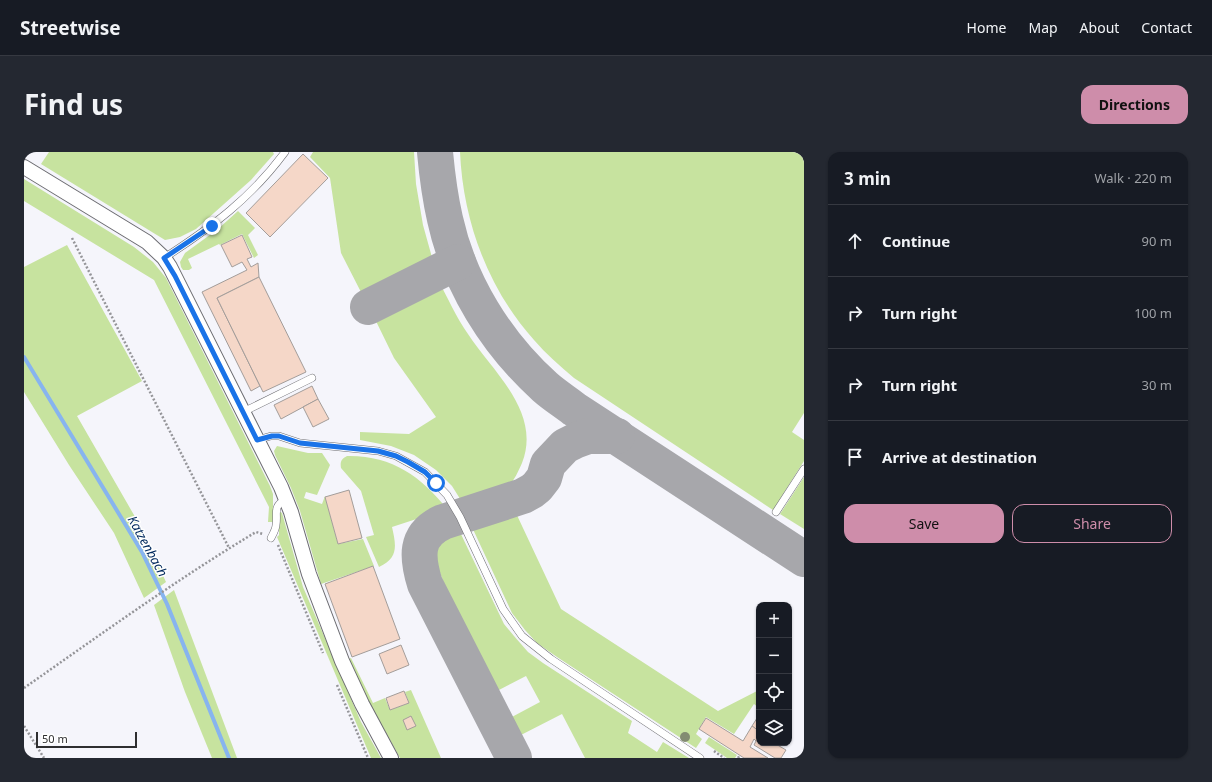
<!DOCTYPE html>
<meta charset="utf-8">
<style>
body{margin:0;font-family:"Noto Sans",sans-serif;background:#242831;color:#f1f3f6}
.controls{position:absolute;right:12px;bottom:12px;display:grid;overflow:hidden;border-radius:8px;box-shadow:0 1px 3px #0004}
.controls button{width:36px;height:36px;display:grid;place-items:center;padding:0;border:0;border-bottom:1px solid #363941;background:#171b24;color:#f1f3f6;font:20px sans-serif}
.scale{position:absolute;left:12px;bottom:10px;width:101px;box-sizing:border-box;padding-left:4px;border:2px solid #2e2e30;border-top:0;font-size:11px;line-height:14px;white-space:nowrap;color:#2e2e30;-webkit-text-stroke:3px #fff;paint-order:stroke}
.stop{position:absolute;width:12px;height:12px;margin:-9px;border:3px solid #1a73e8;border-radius:50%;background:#fff}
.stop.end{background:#1a73e8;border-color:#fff;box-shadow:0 1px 4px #0008}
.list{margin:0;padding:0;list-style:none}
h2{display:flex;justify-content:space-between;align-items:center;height:52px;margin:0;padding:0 16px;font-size:17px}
h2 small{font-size:13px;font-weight:400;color:#9ea1a6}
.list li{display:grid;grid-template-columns:26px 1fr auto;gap:12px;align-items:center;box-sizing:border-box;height:72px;padding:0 16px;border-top:1px solid #363941}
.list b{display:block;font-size:15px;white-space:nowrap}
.list em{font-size:13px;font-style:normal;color:#9ea1a6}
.actions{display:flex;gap:8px;padding:12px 16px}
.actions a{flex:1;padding:9px 0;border:1px solid #ce8daa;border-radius:12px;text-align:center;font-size:14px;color:#ce8daa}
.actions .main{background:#ce8daa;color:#111}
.icon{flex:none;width:22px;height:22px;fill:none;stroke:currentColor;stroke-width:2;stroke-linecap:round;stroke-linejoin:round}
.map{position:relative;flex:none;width:780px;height:606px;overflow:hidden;border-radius:12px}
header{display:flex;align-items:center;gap:24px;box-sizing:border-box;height:56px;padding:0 20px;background:#171b24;border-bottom:1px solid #363941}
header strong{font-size:19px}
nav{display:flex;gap:22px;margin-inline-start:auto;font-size:14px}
.intro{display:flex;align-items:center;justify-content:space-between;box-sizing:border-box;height:96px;padding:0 24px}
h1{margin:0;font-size:28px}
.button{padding:10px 18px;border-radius:12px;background:#ce8daa;color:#111;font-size:14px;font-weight:700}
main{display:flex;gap:24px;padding:0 24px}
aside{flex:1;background:#171b24;border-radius:12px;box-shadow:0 1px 3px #0004}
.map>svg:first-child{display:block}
</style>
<header>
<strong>Streetwise</strong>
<nav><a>Home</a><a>Map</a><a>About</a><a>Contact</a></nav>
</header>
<div class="intro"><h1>Find us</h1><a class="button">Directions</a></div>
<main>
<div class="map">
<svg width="780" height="606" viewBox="0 0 780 606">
<rect width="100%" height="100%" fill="#f5f5fb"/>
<g fill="#c7e39f">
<path d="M25,0h224l1,2 -23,26 -55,49 -16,8 -15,3 -124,-76z"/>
<path d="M289,0h101l2,32 7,41 10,36 -70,35 -22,-43 -11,-75 -20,-21z"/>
<path d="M436,0h344v261l-12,19 12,8v21l-31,49 -199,-132c-14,-12 -28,-24 -40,-38 -46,-51 -71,-119 -74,-188z"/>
<path d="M0,27l110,68 19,15 13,16 104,208 3,8v28h-5l1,-15 -115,-227 -130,-79z"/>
<path d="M214,59l17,17 -7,7 10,20 -4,3 -12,-24 -22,11 -1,-1 -31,15 4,9 -3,2h-6l-2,-3 -1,-5 5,-9 33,-24z"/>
<path d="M43,93l75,136 -65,35 61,106 28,60 -22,16 -30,-65 -45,-68 -45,-73v-125z"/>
<path d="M414,128c10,18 18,37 30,54 24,37 74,78 54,129 -3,7 -8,18 -14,24 -4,3 -38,13 -46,15l-10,-16 -16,-16 -22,-15 -23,-9 -31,-6v-8l49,2 27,-17 -42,-59 -22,-45z"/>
<path d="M253,294l31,7h14l8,12 -13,30 -11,-3 -2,6 18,6 3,-8 13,48 25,-5 11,27 -53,18 -21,-73 -9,-23 -16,-33 -1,-4z"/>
<path d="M323,304c44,-1 74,20 100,53l-55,18c4,18 7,31 -13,40l-13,-30 8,-2 -13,-44 -20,-23c-1,-6 0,-9 6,-12z"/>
<path d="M780,325v52l-24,-15z"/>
<path d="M255,359l3,2 21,74 58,135 20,36h-10l-94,-221 2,-2z"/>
<path d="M491,359l46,98 157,102 41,-21v18l-5,-4 -20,30 -28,-17 -10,17 6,5 -6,9 -139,-91 -20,-14 -12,-13 -13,-17 -41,-88z"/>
<path d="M435,378l45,94 10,12 14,16 15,11 89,58 -4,12 29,19 6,-10 26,16h-104l-23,-44 -43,22 -9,-18 30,-16 -14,-26 -29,15 -53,-108 -10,-25c4,-14 12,-22 25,-28z"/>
<path d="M150,438l63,168h-25l-27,-66 -31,-87z"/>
<path d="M327,506l22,45 12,-5 5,12 19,-7 -4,-11 6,-2 30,68h-41l-37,-67 -15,-32z"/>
<path d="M685,585l28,18 -2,3h-8l-22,-15z"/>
</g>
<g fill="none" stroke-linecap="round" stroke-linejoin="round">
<path stroke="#87b4ef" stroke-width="4" d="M0,205l118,195 25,52 62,154"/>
<g stroke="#a7a7ab" stroke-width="36">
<path d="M411,0c2,22 5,45 10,67 14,64 51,124 100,168 9,8 20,15 29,22l230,150"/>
<path d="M344,155l90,-45"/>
<path d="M490,606l-89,-174c-8,-26 -11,-49 18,-62l80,-26 9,-5 5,-4 7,-9 4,-14 17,-18 12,-6 11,-4h29"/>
</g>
</g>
<g fill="#f5d7c8" stroke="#a39d9a">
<path d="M279,2l25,24 -58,59 -24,-24z"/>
<path d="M218,83l10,22 -5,2 4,8 7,-4 1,14 -42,21 43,88 -9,5 -49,-99 45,-22 -5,-8 -10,5 -11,-22z"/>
<path d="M235,125l47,95 -43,20 -46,-94z"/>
<path d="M288,234l6,13 -37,20 -7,-14z"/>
<path d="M294,247l11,20 -16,8 -10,-20z"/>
<path d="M325,338l13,48 -24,6 -13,-47z"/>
<path d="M349,414l27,73 -48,18 -27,-73z"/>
<path d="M377,493l8,20 -22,9 -8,-20z"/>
<path d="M380,539l5,12 -19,7 -4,-12z"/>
<path d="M735,563v16l-7,-5z"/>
<path d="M387,564l5,10 -9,4 -4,-10z"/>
<path d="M682,566l37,23 9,-15 7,5v12h15l12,7 -5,8h-6l-21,-13 2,-4 -2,-2 -4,8 18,11h-24l-45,-29z"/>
</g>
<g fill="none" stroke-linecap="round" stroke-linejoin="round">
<defs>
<g id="service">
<path d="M140,106c48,-31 87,-60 121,-106"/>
<path d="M219,260l69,-34"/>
<path d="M233,288l14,-4h8l21,7 78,8 18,5 29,16 22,23 13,22 43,92 19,27 29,23 149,99"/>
<path d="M752,360l28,-43"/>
<path d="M247,386c2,-4 5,-9 5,-13 2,-13 -4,-18 10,-26"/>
</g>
<path id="minor" d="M0,15l123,75 17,16 6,9 111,220 10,25 18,62 33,87 20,43 29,54"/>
</defs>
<use href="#service" stroke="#6c6c71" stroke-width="8"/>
<use href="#minor" stroke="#6c6c71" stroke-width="16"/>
<g stroke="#959599" stroke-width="2.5" stroke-dasharray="2 2" stroke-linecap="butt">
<path d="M48,86l157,310"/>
<path d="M254,393l45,108"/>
<path d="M313,533l31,73"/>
<path d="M0,536c76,-53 152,-108 232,-156l7,2"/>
<path d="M0,574l20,32"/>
<path d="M690,599l10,7"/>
<path d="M714,606l2,-3"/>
</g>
<use href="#service" stroke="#fff" stroke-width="7"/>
<use href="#minor" stroke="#fff" stroke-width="14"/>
</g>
<circle fill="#838c72" cx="661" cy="585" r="5"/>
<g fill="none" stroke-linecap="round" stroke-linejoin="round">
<path stroke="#1a73e8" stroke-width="5" d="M188,74l-48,32 11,18 82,164 15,-4h7l21,7 78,8 18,5 12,6 17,10 11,11"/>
</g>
<g text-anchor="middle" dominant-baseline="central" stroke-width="3" stroke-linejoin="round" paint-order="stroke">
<g font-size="13" font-style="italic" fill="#00295d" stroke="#fff">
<text transform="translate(124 394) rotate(61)">Katzenbach</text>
</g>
</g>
</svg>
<div class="controls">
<button>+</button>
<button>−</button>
<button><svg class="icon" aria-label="locate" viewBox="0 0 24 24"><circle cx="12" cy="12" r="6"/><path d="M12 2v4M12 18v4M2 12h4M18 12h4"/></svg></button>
<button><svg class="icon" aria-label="layers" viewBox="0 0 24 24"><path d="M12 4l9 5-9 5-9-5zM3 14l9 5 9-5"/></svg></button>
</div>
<div class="scale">50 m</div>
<div class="stop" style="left:412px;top:331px"></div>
<div class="stop end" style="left:188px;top:74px"></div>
</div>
<aside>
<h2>3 min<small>Walk · 220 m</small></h2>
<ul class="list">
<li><svg class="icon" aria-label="ahead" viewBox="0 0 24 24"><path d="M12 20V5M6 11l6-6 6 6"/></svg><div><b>Continue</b></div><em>90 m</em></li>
<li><svg class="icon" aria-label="right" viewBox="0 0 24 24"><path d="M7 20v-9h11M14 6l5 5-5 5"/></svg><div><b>Turn right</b></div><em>100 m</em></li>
<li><svg class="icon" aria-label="right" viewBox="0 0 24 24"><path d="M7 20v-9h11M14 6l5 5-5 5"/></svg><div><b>Turn right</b></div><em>30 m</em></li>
<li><svg class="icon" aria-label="arrive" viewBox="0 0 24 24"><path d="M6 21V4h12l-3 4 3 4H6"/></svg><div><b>Arrive at destination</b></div></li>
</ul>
<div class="actions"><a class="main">Save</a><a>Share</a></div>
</aside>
</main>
